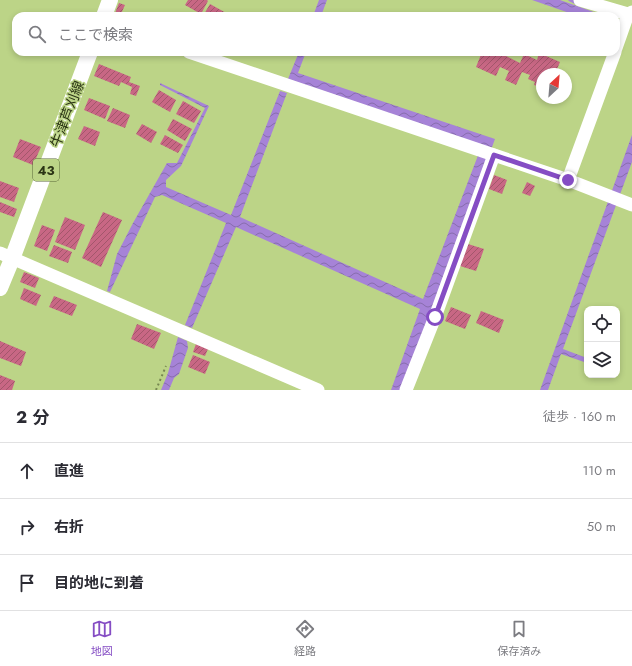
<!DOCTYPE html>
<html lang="ja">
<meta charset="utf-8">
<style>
body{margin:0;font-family:Jost,"Noto Sans JP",sans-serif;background:#f2f2f3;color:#2b2b33}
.controls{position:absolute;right:12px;bottom:12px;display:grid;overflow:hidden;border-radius:8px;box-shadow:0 2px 6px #0003}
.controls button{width:36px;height:36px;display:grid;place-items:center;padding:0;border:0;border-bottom:1px solid #e1e1e2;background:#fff;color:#2b2b33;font:20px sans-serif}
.compass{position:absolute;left:536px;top:68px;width:36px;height:36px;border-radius:50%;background:#fff;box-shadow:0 2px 6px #0003;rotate:26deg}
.stop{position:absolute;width:12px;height:12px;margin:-9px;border:3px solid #854dc4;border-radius:50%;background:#fff}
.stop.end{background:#854dc4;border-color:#fff;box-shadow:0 1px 4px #0008}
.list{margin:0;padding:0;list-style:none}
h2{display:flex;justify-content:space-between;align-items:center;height:52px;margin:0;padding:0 16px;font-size:17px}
h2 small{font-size:13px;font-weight:400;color:#7c7c81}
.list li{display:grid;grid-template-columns:26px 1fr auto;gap:12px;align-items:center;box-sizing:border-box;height:56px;padding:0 16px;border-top:1px solid #e1e1e2}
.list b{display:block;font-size:15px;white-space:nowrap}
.list em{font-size:13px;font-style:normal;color:#7c7c81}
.icon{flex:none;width:22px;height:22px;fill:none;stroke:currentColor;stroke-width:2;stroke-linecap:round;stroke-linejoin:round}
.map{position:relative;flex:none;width:632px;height:390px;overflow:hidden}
.search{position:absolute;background:#fff;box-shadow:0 2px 6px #0003;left:12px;right:12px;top:12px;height:44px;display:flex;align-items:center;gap:10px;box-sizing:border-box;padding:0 14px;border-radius:12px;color:#7c7c81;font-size:15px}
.sheet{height:220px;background:#fff}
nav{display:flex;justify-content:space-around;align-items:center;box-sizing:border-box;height:56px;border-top:1px solid #e1e1e2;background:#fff;font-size:11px;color:#7c7c81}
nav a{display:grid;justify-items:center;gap:2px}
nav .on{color:#854dc4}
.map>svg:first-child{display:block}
</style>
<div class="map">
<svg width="632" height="390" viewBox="0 0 632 390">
<defs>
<pattern id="water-waves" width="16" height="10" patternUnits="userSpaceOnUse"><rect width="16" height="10" fill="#a683d7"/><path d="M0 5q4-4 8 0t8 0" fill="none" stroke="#876cad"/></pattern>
<pattern id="building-hatch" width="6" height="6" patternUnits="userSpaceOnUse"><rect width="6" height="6" fill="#c86784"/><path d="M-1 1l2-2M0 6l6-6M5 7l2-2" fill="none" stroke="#a3566b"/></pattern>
</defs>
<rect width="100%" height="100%" fill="#bcd487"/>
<g fill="url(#water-waves)">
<path d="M319,0h8l-6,16h-8z"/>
<path d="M532,0h28l45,16h-27z"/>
<path d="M299,52h7l-8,21 197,66 -93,251h-11l29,-81 -184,-82 -44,101 -7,-3 41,-102 -64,-28 -7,2 -45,95 -3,-1 10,-37 16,-31 34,-60h10l28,-55 -45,-23v-2l49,23 -28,60 -15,14v7l65,28 49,-124 7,2 -47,124 183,82 59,-154 -194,-66z"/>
<path d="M632,135v27l-69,187 24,9v5l-26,-9 -13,36h-8z"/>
<path d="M178,337l9,4 1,7 -9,26 -5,4 -5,12h-8l7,-17z"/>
</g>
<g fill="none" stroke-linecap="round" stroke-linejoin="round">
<path stroke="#a683d7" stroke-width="3" d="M570,0l6,3"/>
</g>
<g fill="url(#building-hatch)">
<path d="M188,0h19l1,1 -7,13 -16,-9z"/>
<path d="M119,3l6,2 -5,11h-6z"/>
<path d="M210,4l18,10 -1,2h-24z"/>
<path d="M482,52l10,4 2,-4h9l2,1 -1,2 16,8 4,-9 13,6 2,-7 21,9 -5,12h-13v11l-1,2 -7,-2 1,-3 -7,-3 2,-4 -8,-3 -6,13 -11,-5 4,-9 -9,-4 -4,9 -20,-9z"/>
<path d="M99,64l32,13 -2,5 11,4 -4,10 -6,-2 2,-7 -11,-5 -2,4 -25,-10z"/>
<path d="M159,90l17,10 -6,12 -18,-10z"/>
<path d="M89,98l21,8 -5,13 -21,-9z"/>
<path d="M183,101l18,10 -7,12 -18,-9z"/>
<path d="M113,108l17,7 -5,13 -18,-7z"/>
<path d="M173,119l19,10 -7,12 -18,-11z"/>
<path d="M142,124l15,8 -6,11 -15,-9z"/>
<path d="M84,126l16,6 -5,14 -17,-7z"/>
<path d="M165,135l18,10 -5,8 -18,-9z"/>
<path d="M20,139l21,8 -8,18 -20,-8z"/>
<path d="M494,175l13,5 -5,14 -13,-5z"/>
<path d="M0,181l19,7 -5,14 -14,-5z"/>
<path d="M527,182l8,4 -5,10 -8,-3z"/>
<path d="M0,202l17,7 -3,8 -14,-5z"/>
<path d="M103,212l19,8 -21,47 -19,-9z"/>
<path d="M65,217l20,8 -10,25 -20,-8z"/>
<path d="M42,225l13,5 -8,21 -13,-5z"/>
<path d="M468,244l16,5 -8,22 -16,-5z"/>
<path d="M54,245l18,7 -4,11 -19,-7z"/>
<path d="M24,272l15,6 -4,10 -15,-6z"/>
<path d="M24,288l17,7 -5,11 -16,-7z"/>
<path d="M54,296l23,9 -5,11 -23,-9z"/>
<path d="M451,307l20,8 -6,14 -20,-8z"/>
<path d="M481,311l23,9 -5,13 -23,-10z"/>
<path d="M137,324l24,9 -7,16 -23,-10z"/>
<path d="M0,341l26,11 -5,14 -21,-8z"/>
<path d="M196,344l12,5 -3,7 -12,-4z"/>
<path d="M193,355l17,7 -5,12 -17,-7z"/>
<path d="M0,375l15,6 -3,9h-12z"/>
</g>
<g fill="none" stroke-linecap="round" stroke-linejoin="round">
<path stroke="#75864f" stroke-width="2" stroke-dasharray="2 3" stroke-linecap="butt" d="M156,390l10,-24"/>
<g stroke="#fff" stroke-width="13">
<path d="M580,0l48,14 4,-2"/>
<path d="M616,48l12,-34"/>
<path d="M189,52l379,128 64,25"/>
<path d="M568,180l47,-128"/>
<path d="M0,253l318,137"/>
<path d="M406,390l29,-73 59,-162"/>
</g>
<g stroke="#fff" stroke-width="16">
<path d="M104,16l6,-16"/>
<path d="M0,288l12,-29 78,-207"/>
</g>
</g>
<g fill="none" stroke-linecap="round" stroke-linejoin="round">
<path stroke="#854dc4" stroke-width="5" d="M435,317l59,-162 74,25"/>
</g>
<g text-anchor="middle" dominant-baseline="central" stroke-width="3" stroke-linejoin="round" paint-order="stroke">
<rect fill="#bcd487" stroke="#566437" stroke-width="1" x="33" y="159" width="26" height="22" rx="3"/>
<g font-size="13" font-weight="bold" fill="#2b3415">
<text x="46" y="170">43</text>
</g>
<g font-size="14" fill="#2b3415" stroke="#bcd487">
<text transform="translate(67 114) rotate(-69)">牛津芦刈線</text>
</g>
</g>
</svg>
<div class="controls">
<button><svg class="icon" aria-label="locate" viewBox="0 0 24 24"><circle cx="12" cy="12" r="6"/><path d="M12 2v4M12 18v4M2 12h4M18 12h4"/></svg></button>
<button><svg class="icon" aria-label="layers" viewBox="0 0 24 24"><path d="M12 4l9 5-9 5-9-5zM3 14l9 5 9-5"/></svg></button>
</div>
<svg class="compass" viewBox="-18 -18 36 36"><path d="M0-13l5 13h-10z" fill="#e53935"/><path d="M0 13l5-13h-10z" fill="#7c7c81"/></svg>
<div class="stop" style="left:435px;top:317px"></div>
<div class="stop end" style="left:568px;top:180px"></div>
<div class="search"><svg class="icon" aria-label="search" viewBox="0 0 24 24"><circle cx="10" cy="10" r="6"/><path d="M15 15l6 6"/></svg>ここで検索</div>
</div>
<section class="sheet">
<h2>2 分<small>徒歩 · 160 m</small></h2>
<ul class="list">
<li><svg class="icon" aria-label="ahead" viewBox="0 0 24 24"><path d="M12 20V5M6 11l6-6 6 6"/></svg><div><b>直進</b></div><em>110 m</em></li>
<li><svg class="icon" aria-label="right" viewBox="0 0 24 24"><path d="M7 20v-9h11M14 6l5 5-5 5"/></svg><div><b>右折</b></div><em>50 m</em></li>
<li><svg class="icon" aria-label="arrive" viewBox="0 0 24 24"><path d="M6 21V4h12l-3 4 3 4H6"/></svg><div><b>目的地に到着</b></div></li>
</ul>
</section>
<nav>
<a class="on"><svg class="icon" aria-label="map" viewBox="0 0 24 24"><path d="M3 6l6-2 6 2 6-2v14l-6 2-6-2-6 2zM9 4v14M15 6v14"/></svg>地図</a>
<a><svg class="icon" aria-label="directions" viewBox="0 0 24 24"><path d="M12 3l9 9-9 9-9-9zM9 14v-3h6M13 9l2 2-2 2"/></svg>経路</a>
<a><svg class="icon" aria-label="saved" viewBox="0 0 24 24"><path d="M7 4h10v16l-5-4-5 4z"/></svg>保存済み</a>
</nav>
